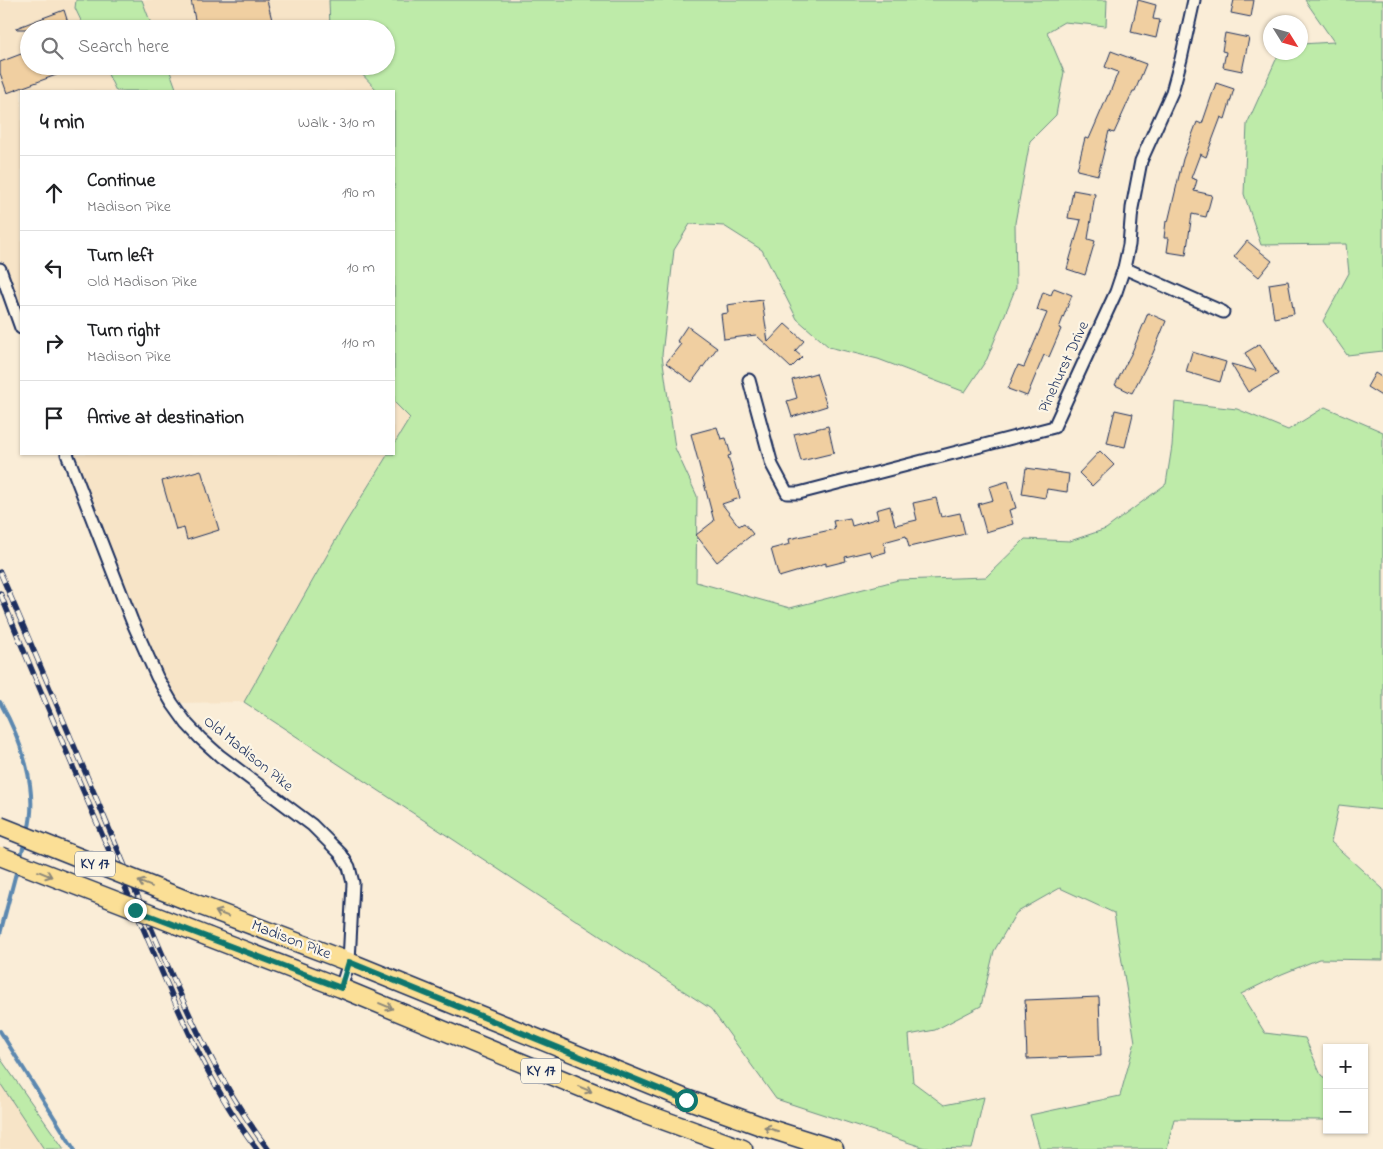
<!DOCTYPE html>
<meta charset="utf-8">
<style>
body{margin:0;font-family:"Indie Flower",sans-serif;background:#f2f2f2;color:#202124}
.controls{position:absolute;right:15px;bottom:15px;display:grid;overflow:hidden;border-radius:0px;box-shadow:0 1px 4px #0004}
.controls button{width:45px;height:45px;display:grid;place-items:center;padding:0;border:0;border-bottom:1px solid #e0e0e0;background:#fff;color:#202124;font:25px sans-serif}
.compass{position:absolute;left:1263px;top:15px;width:45px;height:45px;border-radius:50%;background:#fff;box-shadow:0 1px 4px #0004;rotate:127deg}
.stop{position:absolute;width:15px;height:15px;margin:-11px;border:4px solid #0f766e;border-radius:50%;background:#fff}
.stop.end{background:#0f766e;border-color:#fff;box-shadow:0 1px 5px #0008}
.list{margin:0;padding:0;list-style:none}
h2{display:flex;justify-content:space-between;align-items:center;height:65px;margin:0;padding:0 20px;font-size:21px}
h2 small{font-size:16px;font-weight:400;color:#757577}
.list li{display:grid;grid-template-columns:32px 1fr auto;gap:15px;align-items:center;box-sizing:border-box;height:75px;padding:0 20px;border-top:1px solid #e0e0e0}
.list b{display:block;font-size:19px;white-space:nowrap}
.list p{margin:0;font-size:16px;white-space:nowrap;color:#757577}
.list em{font-size:16px;font-style:normal;color:#757577}
.icon{flex:none;width:28px;height:28px;fill:none;stroke:currentColor;stroke-width:2;stroke-linecap:round;stroke-linejoin:round}
.map{position:relative;flex:none;width:1383px;height:1149px;overflow:hidden}
.search{position:absolute;background:#fff;box-shadow:0 1px 4px #0004;left:20px;top:20px;width:375px;height:55px;display:flex;align-items:center;gap:12px;box-sizing:border-box;padding:0 18px;border-radius:28px;color:#757577;font-size:19px}
.panel{position:absolute;background:#fff;box-shadow:0 1px 4px #0004;left:20px;top:90px;width:375px;height:365px;border-radius:0px}
.map>svg:first-child{display:block}
</style>
<div class="map">
<svg width="1383" height="1149" viewBox="0 0 1383 1149">
<rect width="100%" height="100%" fill="#faedd7"/>
<filter id="ink" filterUnits="userSpaceOnUse"><feTurbulence type="fractalNoise" baseFrequency=".02" numOctaves="2"/><feDisplacementMap in="SourceGraphic" scale="10" xChannelSelector="R" yChannelSelector="G"/><feConvolveMatrix kernelMatrix="1 2 1 2 8 2 1 2 1" color-interpolation-filters="sRGB"/></filter>
<g filter="url(#ink)">
<g fill="#f7e4c7">
<path d="M0,0h76l-1,8 10,21h-56v37h75l12,25h-95v237l-21,-59z"/>
<path d="M142,0h187l1,29h-177z"/>
<path d="M168,66h186l24,25h-201z"/>
<path d="M394,402l16,16 -16,26z"/>
<path d="M67,454h321l-45,73 -99,175 -72,1z"/>
<path d="M0,1083l44,66h-44z"/>
</g>
<g fill="#beeba9" stroke="#6c8d84">
<path d="M76,0h66l11,29h-68l-10,-21z"/>
<path d="M329,0h778l-1,26 -42,-4 -17,10 17,40 -8,43 -26,26 -15,82 1,64 -29,72 -22,33 -87,-33 -49,-12 -32,-28 -35,-69 -38,-24 -34,-2 -16,26 -12,105 13,93 22,48 -1,86 94,26 108,-28 88,-3 39,-38 45,2 36,-12 60,-45 6,-38 3,-44 62,7 51,21 37,-23 58,25v378l-44,-5 -8,37 52,47v71l-64,-1 -37,15 -41,20 24,39 40,5 16,37 6,5v40l-153,-1 -7,30h-127l-10,-34 90,-19 15,-54 -21,-129 -54,-25 -44,25 -22,38 -13,55 -46,24 -26,5 4,47 31,23 40,-8 -12,52 -47,-1 -149,-49 -65,-90 -467,-307 99,-175 45,-73h6v-10l16,-26 -16,-16v-311h-16l-24,-25h32v-37h-56z"/>
<path d="M1305,0h78v351l-36,4 -24,-34 26,-48 -3,-29 -85,1 -17,-51 3,-70 32,-71 21,-1 1,-8 33,-2z"/>
<path d="M104,66h64l9,25h-61z"/>
<path d="M0,1057v1l64,91h-20l-44,-66z"/>
</g>
<g fill="none" stroke-linecap="round" stroke-linejoin="round">
<g stroke="#5b88b0" stroke-width="4">
<path d="M0,702c21,37 39,87 28,129"/>
<path d="M20,860l5,-20"/>
<path d="M0,934l17,-65"/>
<path d="M0,1031l74,118"/>
</g>
</g>
<g fill="#f0cfa1" stroke="#1b2f5e">
<path d="M191,0h76l5,20 -28,6v3h-47z"/>
<path d="M1138,0l18,5 -3,14 7,1 -4,18 -25,-6z"/>
<path d="M1234,0h20l-3,17 -20,-4z"/>
<path d="M64,10l6,19h-54v-1z"/>
<path d="M1225,33l24,5 -7,33 -19,-4 3,-15 -4,-1z"/>
<path d="M29,51v15l49,1 -71,26 -7,-20v-11z"/>
<path d="M1111,51l35,13 -11,27h-2l-19,42 -5,-2 -11,44 -21,-5 8,-32 4,1 19,-44h1l9,-23 -13,-5z"/>
<path d="M1216,83l18,6 -9,30 -4,-2 -15,40 -6,-3 -9,24 6,2 -3,11 18,4 -6,22 -14,-3 -6,41 -19,-3 2,-14h-5l2,-17 2,1 15,-63 14,-37 5,2z"/>
<path d="M1073,190l22,4 -7,45 7,2 -10,34 -18,-6 14,-49 -13,-2z"/>
<path d="M1247,241l25,20 -13,16 -25,-20z"/>
<path d="M1288,281l6,33 -20,4 -5,-34z"/>
<path d="M1054,288l18,7 -13,33 2,1 -12,28 -5,-2 -17,41 -19,-7 10,-24 6,2 23,-54 -10,-3 6,-18 8,3z"/>
<path d="M762,300l6,42 17,-18 19,17 -9,10 7,6 -11,11 -35,-33 -32,4 -3,-25 7,-1 -1,-8z"/>
<path d="M1148,313l18,8 -13,32 -21,40 -17,-8 17,-33z"/>
<path d="M687,326l30,22 -25,34 -26,-19 15,-19 -4,-3z"/>
<path d="M1260,344l18,30 -30,18 -17,-28 25,7 -11,-18z"/>
<path d="M1192,352l34,10 -6,20 -34,-10z"/>
<path d="M816,373l11,33 -35,11 -5,-16 10,-3 -5,-18z"/>
<path d="M1375,373l8,5v19l-16,-10z"/>
<path d="M1115,410l18,4 -8,33 -18,-4z"/>
<path d="M828,426l6,27 -33,8 -7,-27z"/>
<path d="M717,427l4,12 5,-1 5,17 -3,1 12,42 -18,6 17,22 5,-3 9,11 -36,28 -21,-27 18,-14 -23,-87z"/>
<path d="M1100,451l14,14 -22,21 -13,-13z"/>
<path d="M1026,468l43,6 -2,18 -20,-3 -2,9 -23,-4z"/>
<path d="M201,470l18,60 -32,10 -3,-12 -8,2 -14,-49z"/>
<path d="M1008,481l8,27 -7,2 4,14 -27,8 -8,-28 15,-4 -4,-13z"/>
<path d="M936,498l5,19 19,-4 5,21 -56,13 -3,-11 -22,6 2,10 -14,4 -2,-5 -25,6 1,4 -20,5v-3l-47,14 -8,-28 19,-5 -1,-5 46,-10 -2,-8 17,-3 2,8 26,-8 -2,-8 14,-4 5,19 22,-5 -4,-17z"/>
<path d="M1099,997l2,59 -74,3 -2,-59z"/>
</g>
<g fill="none" stroke-linecap="round" stroke-linejoin="round">
<defs>
<g id="street">
<path d="M1124,268l99,44"/>
<path d="M0,269l21,59"/>
<path d="M749,380l23,85 15,28h12l255,-66 62,-135 8,-24 5,-23 3,-37 9,-47 31,-69 9,-33 13,-59"/>
<path d="M67,454l65,167 25,56 15,26 15,21 13,14 20,18 92,69 29,29 8,13 4,16 -4,79 -8,26"/>
</g>
<g id="primary">
<path d="M191,902l158,60 337,137 78,28 70,22"/>
<path d="M209,937l132,51 297,123 105,38"/>
</g>
</defs>
<use href="#street" stroke="#1b2f5e" stroke-width="15"/>
<use href="#primary" stroke="#1b2f5e" stroke-width="21"/>
<use href="#street" stroke="#fcf5e5" stroke-width="11"/>
<use href="#primary" stroke="#fbdf96" stroke-width="18"/>
<defs>
<g id="rail">
<path d="M0,572c47,108 92,217 138,325 37,86 73,177 130,252"/>
<path d="M0,593c46,112 94,224 143,335 32,74 64,156 114,221"/>
</g>
</defs>
<use href="#rail" stroke="#1b2f5e" stroke-width="5.5"/>
<use href="#rail" stroke="#fcf5e5" stroke-width="4" stroke-dasharray="11" stroke-linecap="butt"/>
<defs>
<g id="primary-bridge">
<path d="M0,826l191,76"/>
<path d="M0,856l209,81"/>
</g>
</defs>
<use href="#primary-bridge" stroke="#1b2f5e" stroke-width="21" stroke-linecap="butt"/>
<use href="#primary-bridge" stroke="#fbdf96" stroke-width="18"/>
</g>
<defs><path id="oneway-shaft" d="M-6 0H5M1.5-3L5.5 0L1.5 3" fill="none" stroke-width="1.6" stroke-linecap="round" stroke-linejoin="round" transform="scale(1.25)"/></defs>
<g stroke="#8b877a">
<use href="#oneway-shaft" transform="translate(45 874) rotate(22)"/>
<use href="#oneway-shaft" transform="translate(145 884) rotate(-158)"/>
<use href="#oneway-shaft" transform="translate(222 914) rotate(-159)"/>
<use href="#oneway-shaft" transform="translate(386 1006) rotate(23)"/>
<use href="#oneway-shaft" transform="translate(585 1089) rotate(23)"/>
<use href="#oneway-shaft" transform="translate(771 1129) rotate(-163)"/>
</g>
</g>
<g fill="none" stroke-linecap="round" stroke-linejoin="round" filter="url(#ink)">
<path stroke="#0f766e" stroke-width="6" d="M135,910l206,78 8,-26 337,138"/>
</g>
<g text-anchor="middle" dominant-baseline="central" stroke-width="4.5" stroke-linejoin="round" paint-order="stroke">
<g fill="#fcf5e5" stroke="#5e6a86" stroke-width="1">
<rect x="75" y="851.5" width="40" height="25" rx="4"/>
<rect x="521" y="1058.5" width="40" height="25" rx="4"/>
</g>
<g font-size="15" font-weight="bold" fill="#1b2f5e">
<text x="95" y="864">KY 17</text>
<text x="541" y="1071">KY 17</text>
</g>
<g font-size="16" fill="#1b2f5e" stroke="#fcf5e5">
<text transform="translate(1064 367) rotate(-65)">Pinehurst Drive</text>
<text transform="translate(248 754) rotate(39)">Old Madison Pike</text>
<text transform="translate(291 940) rotate(21)">Madison Pike</text>
</g>
</g>
</svg>
<div class="controls">
<button>+</button>
<button>−</button>
</div>
<svg class="compass" viewBox="-18 -18 36 36"><path d="M0-13l5 13h-10z" fill="#e53935"/><path d="M0 13l5-13h-10z" fill="#757577"/></svg>
<div class="stop" style="left:686px;top:1100px"></div>
<div class="stop end" style="left:135px;top:910px"></div>
<div class="search"><svg class="icon" aria-label="search" viewBox="0 0 24 24"><circle cx="10" cy="10" r="6"/><path d="M15 15l6 6"/></svg>Search here</div>
<section class="panel">
<h2>4 min<small>Walk · 310 m</small></h2>
<ul class="list">
<li><svg class="icon" aria-label="ahead" viewBox="0 0 24 24"><path d="M12 20V5M6 11l6-6 6 6"/></svg><div><b>Continue</b><p>Madison Pike</p></div><em>190 m</em></li>
<li><svg class="icon" aria-label="left" viewBox="0 0 24 24"><path d="M17 20v-9H6M10 6l-5 5 5 5"/></svg><div><b>Turn left</b><p>Old Madison Pike</p></div><em>10 m</em></li>
<li><svg class="icon" aria-label="right" viewBox="0 0 24 24"><path d="M7 20v-9h11M14 6l5 5-5 5"/></svg><div><b>Turn right</b><p>Madison Pike</p></div><em>110 m</em></li>
<li><svg class="icon" aria-label="arrive" viewBox="0 0 24 24"><path d="M6 21V4h12l-3 4 3 4H6"/></svg><div><b>Arrive at destination</b></div></li>
</ul>
</section>
</div>
